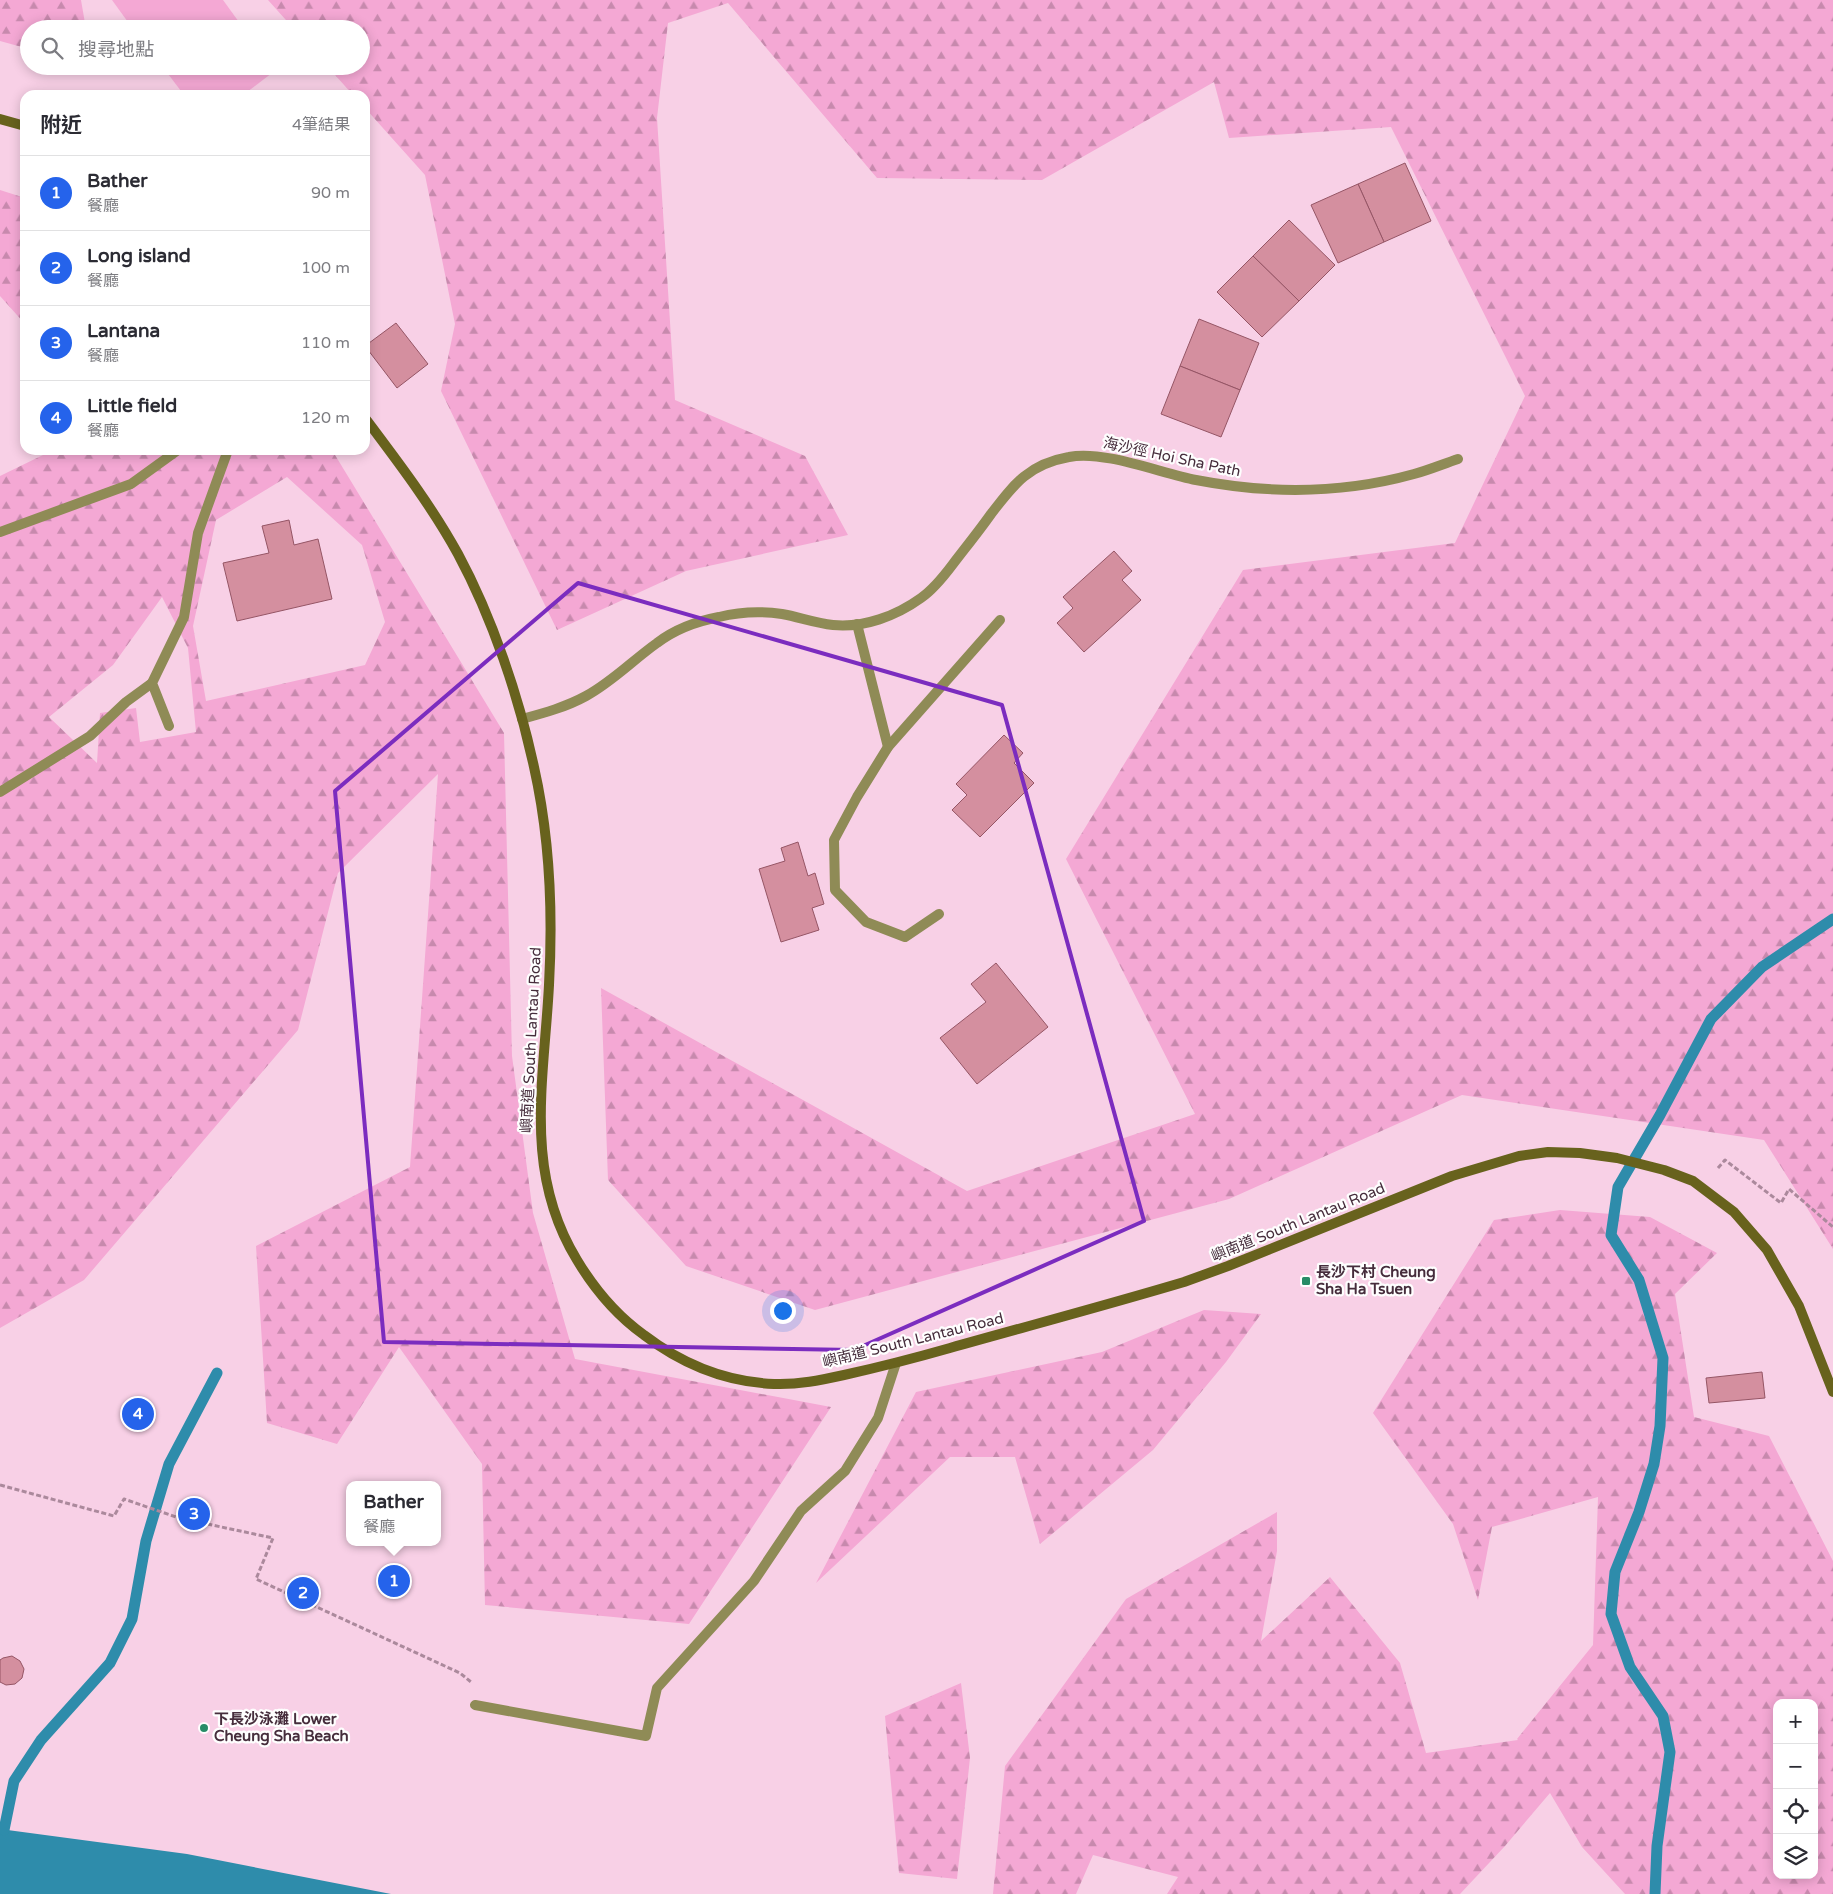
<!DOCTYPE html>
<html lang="zh-TW">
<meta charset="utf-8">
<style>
body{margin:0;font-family:"Varela Round","Noto Sans TC",sans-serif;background:#f2f2f3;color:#2b2b33}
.controls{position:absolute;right:15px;bottom:15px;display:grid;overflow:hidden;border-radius:10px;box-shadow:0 2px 12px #0003}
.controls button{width:45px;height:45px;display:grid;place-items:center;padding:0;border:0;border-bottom:1px solid #e1e1e2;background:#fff;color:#2b2b33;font:25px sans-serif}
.you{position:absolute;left:782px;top:1310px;width:18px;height:18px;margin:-12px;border:4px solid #fff;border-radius:50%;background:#1a73e8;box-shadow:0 0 0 8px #1a73e833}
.badge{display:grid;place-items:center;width:32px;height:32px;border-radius:50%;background:#2563eb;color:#fff;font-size:16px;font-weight:700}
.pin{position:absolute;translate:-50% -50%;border:2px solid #fff;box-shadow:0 1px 5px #0006}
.popup{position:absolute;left:346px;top:1481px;width:95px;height:65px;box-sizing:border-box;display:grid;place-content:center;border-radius:10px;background:#fff;filter:drop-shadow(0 1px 4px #0005);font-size:16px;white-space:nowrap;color:#7c7c81}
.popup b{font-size:19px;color:#2b2b33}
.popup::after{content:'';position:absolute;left:50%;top:100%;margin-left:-10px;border:10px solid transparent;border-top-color:#fff}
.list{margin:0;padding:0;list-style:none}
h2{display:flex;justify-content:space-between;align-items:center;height:65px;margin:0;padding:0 20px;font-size:21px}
h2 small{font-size:16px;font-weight:400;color:#7c7c81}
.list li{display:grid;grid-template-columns:32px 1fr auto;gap:15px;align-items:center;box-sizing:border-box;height:75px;padding:0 20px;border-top:1px solid #e1e1e2}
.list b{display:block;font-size:19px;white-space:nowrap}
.list p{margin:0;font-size:16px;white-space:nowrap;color:#7c7c81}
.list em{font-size:16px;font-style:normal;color:#7c7c81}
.icon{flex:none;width:28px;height:28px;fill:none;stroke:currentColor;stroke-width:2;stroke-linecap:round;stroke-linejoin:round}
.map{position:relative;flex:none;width:1833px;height:1894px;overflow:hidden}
.search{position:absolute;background:#fff;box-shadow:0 2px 12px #0003;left:20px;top:20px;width:350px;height:55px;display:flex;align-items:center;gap:12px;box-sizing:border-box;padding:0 18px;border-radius:28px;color:#7c7c81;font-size:19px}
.panel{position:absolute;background:#fff;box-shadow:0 2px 12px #0003;left:20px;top:90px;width:350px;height:365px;border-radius:15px}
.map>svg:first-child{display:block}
</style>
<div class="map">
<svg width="1833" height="1894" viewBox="0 0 1833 1894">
<defs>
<pattern id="forest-firs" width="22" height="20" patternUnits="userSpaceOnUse" patternTransform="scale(1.25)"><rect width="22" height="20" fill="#f4a8d4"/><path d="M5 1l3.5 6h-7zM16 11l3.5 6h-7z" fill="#c789ad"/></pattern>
</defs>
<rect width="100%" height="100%" fill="#f8d0e6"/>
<g fill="#f4a8d4">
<path d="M112,0h111l21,29h-111z"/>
<path d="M162,66h111l3,4 -33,25h-59z"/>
</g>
<g fill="url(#forest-firs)" fill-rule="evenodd">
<path d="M0,0h81l5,29h-57v20l-29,-8z"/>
<path d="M268,0h1565v1249l-69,-109 -302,-45 -233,104 -414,111 -129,-44 -78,-86 -7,-192 366,203 228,-77 -129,-255 177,-289 212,-27 70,-147 -134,-269 -162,11 -15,-56 -172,98 -165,-2 -149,-175 -60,20 -11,95 18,282 130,56 43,79 -162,36 -129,59 -116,-239 14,-67 -30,-149 -60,-67v-13h-12l-26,-29h34v-37h-67z"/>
<path d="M0,190l25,8v126l-25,-28z"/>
<path d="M44,450h288l172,283 8,323 21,157 42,146 256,48 -142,217 -204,-19 -3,-141 -83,-117 -62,97 -70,-21 -11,-177 154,-79 28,-393 -100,99 -40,157 -214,250 -84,48v-852l43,-21zM287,477l75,68 23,77 -20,43 -159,36 -13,-75 23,-106zM162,597l26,51 8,84 -56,10 -4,-34 -36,5 -3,50 -48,-46 64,-52z"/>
<path d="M1560,1210l90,7 67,36 -42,41 19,123 75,19 64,125v333h-208l-43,-47 -32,-54 -45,53 -45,48h-293l11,-17 -85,-22 -17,39h-83l12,-128 121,-167 151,-87v39l-16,90 69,-64 70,86 26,90 92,-13 -1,-1 76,-94 5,-148 -106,30 -14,73 -25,-76 -80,-111 121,-193zM1777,1703h37v172h-37z"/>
<path d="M1204,1310l57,4 -35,48 -73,88 -113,94 -25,-87h-65l-134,126 100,-191 186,-40z"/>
<path d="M961,1683l9,75 -13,121 -58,-6 -14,-157z"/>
</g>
<path fill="#2e8cab" d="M0,1829l187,25 204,40h-391z"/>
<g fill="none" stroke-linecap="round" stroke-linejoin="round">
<g stroke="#2e8cab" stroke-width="11">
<path d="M4,1830l10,-49 27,-41 69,-77 22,-44 14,-78 23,-77 48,-91"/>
<path d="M1655,1894l2,-48 13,-94 -7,-36 -33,-49 -19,-53 4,-42 24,-60 15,-48 6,-38 3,-68 -24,-78 -28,-45 7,-48 42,-72 51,-96 51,-52 71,-48"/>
</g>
</g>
<g fill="#d48f9f" stroke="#955565">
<path d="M1405,163l26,58 -47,21 -26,-58z"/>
<path d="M1358,184l26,58 -46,21 -27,-58z"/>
<path d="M1289,220l46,45 -36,36 -46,-45z"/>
<path d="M1253,256l46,45 -37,36 -45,-45z"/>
<path d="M1199,319l60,24 -19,47 -60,-24z"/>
<path d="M396,323l32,41 -31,24 -32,-42z"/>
<path d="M1180,366l60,24 -19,47 -60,-23z"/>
<path d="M289,520l5,25 24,-6 14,60 -95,22 -14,-58 46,-10 -7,-27z"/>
<path d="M1114,551l18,20 -10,9 19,20 -57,52 -27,-29 16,-15 -10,-11z"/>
<path d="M1004,735l19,18 -9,10 20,20 -54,54 -28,-27 15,-15 -11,-11z"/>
<path d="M798,842l10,34 7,-3 9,31 -12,4 7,22 -38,12 -22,-73 26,-8 -4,-13z"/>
<path d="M996,963l52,64 -71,57 -37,-46 46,-36 -15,-18z"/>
<path d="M1762,1372l3,26 -56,5 -3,-25z"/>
<path d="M12,1656l8,5 4,8 -2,9 -7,6 -9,1 -6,-3v-22l3,-2z"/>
</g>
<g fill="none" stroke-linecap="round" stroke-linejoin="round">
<g stroke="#ab899c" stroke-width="3" stroke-dasharray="5 2.5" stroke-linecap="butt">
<path d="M1718,1168l7,-8 56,43 8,-14 44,38"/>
<path d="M0,1485l114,31 10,-17 55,19 94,20 -17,41 204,94 11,9"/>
</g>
<g stroke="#8f8b56" stroke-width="10">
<path d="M0,532l131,-48 47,-34"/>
<path d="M857,624l31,123"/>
<path d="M169,726l-17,-43 32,-66 14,-84 30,-83"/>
<path d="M0,792l90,-56 36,-34 26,-19"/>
<path d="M939,914l-34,23 -39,-15 -31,-32 -1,-50 23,-43 31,-50 112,-127"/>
</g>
<g stroke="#8f8b56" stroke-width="10">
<path d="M522,719c22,-6 44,-12 64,-23 26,-14 47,-36 71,-53 17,-13 41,-22 62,-26 20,-5 42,-6 63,-3 17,3 33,9 51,11 31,3 63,-9 88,-27 13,-9 23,-22 32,-34 13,-17 26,-33 38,-50 23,-30 38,-50 78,-57 35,-7 91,16 127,23 72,14 146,14 218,-6 15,-4 29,-10 44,-15"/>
<path d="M475,1705l171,31 11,-48 97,-107 47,-70 44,-40 33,-53 18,-55"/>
</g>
<g stroke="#68621d" stroke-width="10">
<path d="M0,119l25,7"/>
<path d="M365,418c33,44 66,87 93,136 34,63 61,143 76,213 16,71 19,145 15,218 -5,96 -26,187 28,275 18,30 39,55 67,75 38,29 83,47 130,49 24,1 47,-4 70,-9 36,-8 71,-17 106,-27 78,-22 157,-43 234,-66l44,-16 224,-90 67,-20 29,-4 32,1 37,5 47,12 29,11 41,31 33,38 32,56 34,86"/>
</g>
</g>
<path fill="none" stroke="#7b2cbf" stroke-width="4" stroke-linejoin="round" d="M578,583l424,122 142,516 -290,129 -470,-8 -49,-551z"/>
<g fill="#278c67" stroke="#fefefe" stroke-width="2">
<rect x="1301" y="1276" width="10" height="10" rx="2.5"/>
<circle cx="204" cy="1728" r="5"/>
</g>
<g text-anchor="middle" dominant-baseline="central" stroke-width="4.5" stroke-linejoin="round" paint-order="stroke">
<g font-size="15" fill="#462d3c" stroke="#fefefe">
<text transform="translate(1172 457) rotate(12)">海沙徑 Hoi Sha Path</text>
<text transform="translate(531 1040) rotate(-87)">嶼南道 South Lantau Road</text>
<text transform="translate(1298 1222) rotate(-22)">嶼南道 South Lantau Road</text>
<text transform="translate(913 1340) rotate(-14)">嶼南道 South Lantau Road</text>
</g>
<g font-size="15" font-weight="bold" fill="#462d3c" stroke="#fefefe" text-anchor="start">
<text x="1316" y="1272">長沙下村 Cheung<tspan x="1316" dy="17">Sha Ha Tsuen</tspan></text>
<text x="214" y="1719">下長沙泳灘 Lower<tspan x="214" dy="17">Cheung Sha Beach</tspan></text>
</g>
</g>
</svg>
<div class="controls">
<button>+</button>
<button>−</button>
<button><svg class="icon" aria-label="locate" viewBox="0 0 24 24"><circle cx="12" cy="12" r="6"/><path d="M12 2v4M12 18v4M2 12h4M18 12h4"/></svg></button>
<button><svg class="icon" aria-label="layers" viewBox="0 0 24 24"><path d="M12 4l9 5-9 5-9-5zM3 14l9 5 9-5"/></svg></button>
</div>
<div class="you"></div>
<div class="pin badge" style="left:394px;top:1581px">1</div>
<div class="popup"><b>Bather</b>餐廳</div>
<div class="pin badge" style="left:303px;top:1593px">2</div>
<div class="pin badge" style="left:194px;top:1514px">3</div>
<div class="pin badge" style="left:138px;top:1414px">4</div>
<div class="search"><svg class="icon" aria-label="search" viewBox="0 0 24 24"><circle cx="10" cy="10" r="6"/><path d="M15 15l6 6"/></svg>搜尋地點</div>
<section class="panel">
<h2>附近<small>4筆結果</small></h2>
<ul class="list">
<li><span class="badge">1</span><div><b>Bather</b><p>餐廳</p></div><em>90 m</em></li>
<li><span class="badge">2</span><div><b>Long island</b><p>餐廳</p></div><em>100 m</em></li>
<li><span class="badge">3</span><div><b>Lantana</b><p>餐廳</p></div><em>110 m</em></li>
<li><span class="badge">4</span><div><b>Little field</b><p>餐廳</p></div><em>120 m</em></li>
</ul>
</section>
</div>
